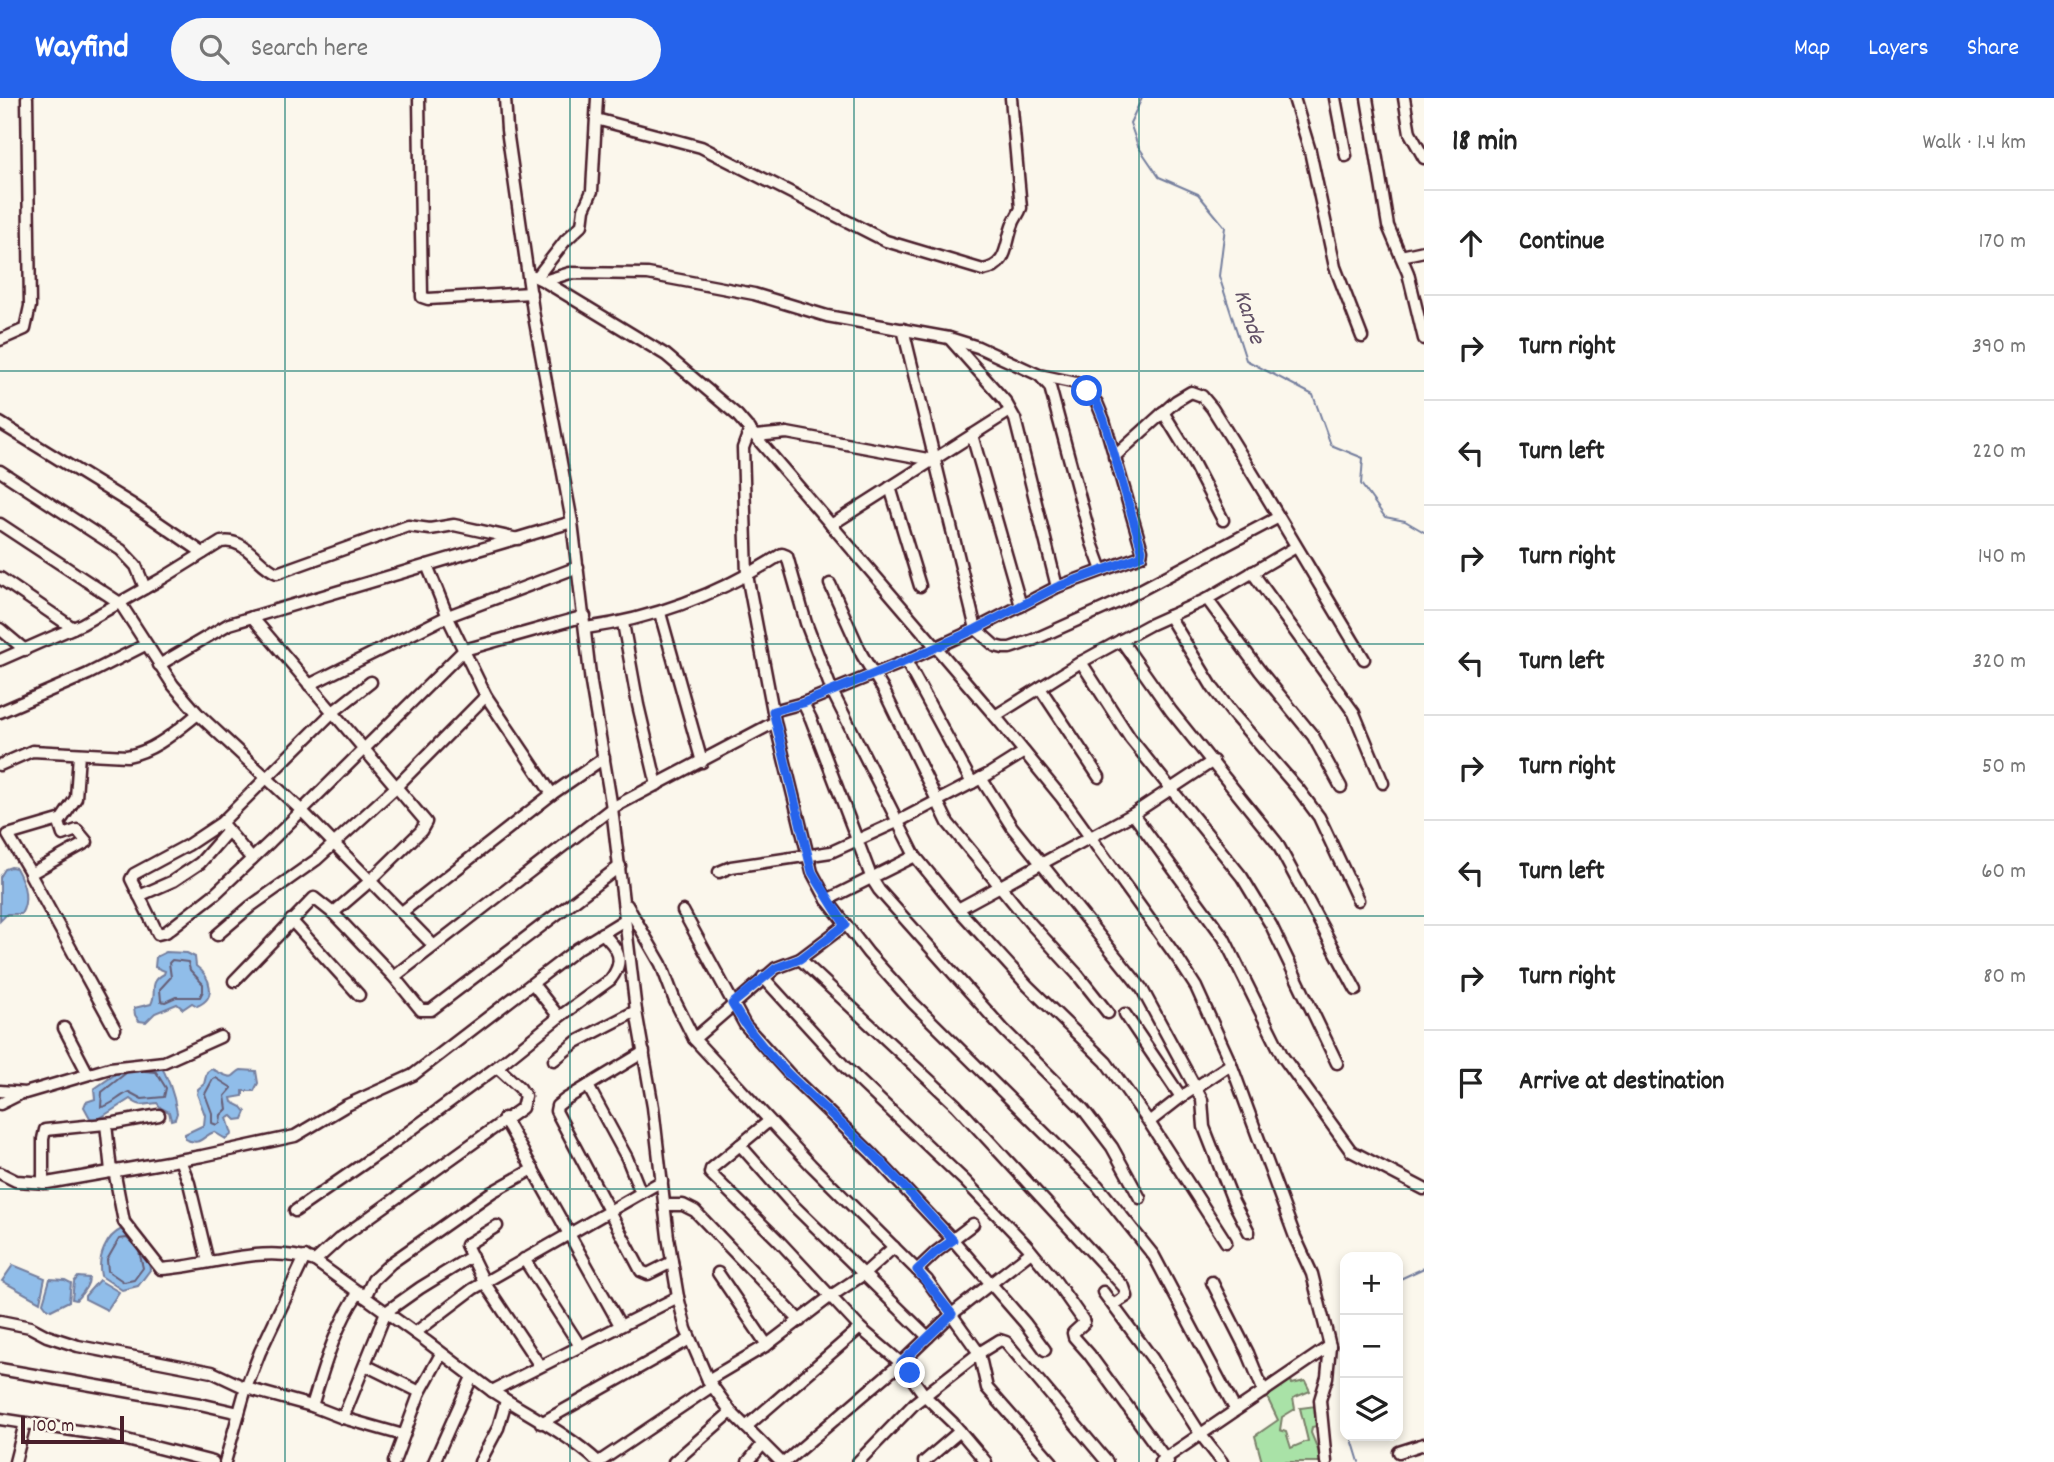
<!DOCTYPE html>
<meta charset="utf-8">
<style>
body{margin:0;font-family:Dekko,sans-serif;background:#f6f6f6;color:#222}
.controls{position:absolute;right:21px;bottom:21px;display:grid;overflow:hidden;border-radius:14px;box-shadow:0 4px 10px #0003}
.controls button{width:63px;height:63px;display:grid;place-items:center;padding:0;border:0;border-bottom:2px solid #e0e0e0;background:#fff;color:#222;font:35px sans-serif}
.scale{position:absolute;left:21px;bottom:18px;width:103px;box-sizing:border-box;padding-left:7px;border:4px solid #4a1f2b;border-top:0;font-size:19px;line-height:24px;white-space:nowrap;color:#4a1f2b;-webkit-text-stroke:5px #fbf7ec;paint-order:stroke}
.stop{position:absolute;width:21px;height:21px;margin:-16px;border:5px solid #2563eb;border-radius:50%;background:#fff}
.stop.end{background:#2563eb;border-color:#fff;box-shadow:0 2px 7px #0008}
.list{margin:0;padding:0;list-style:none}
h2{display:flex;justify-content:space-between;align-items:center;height:91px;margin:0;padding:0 28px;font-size:30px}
h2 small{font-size:23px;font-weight:400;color:#767676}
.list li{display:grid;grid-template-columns:46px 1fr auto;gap:21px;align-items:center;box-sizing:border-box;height:105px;padding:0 28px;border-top:2px solid #e0e0e0}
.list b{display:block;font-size:26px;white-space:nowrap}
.list em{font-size:23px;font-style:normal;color:#767676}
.icon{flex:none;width:38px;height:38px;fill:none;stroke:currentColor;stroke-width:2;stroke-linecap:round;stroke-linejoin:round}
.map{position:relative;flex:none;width:1424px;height:1364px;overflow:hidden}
header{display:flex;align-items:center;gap:42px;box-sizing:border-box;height:98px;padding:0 35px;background:#2563eb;color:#fff}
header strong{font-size:33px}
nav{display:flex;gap:38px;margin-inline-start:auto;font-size:24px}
.search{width:490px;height:63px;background:#f6f6f6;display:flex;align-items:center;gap:18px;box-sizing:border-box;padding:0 24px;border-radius:38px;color:#767676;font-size:26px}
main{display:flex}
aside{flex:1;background:#fff}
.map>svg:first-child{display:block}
</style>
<header>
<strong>Wayfind</strong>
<div class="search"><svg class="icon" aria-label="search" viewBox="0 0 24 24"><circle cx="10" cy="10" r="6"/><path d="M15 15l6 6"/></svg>Search here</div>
<nav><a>Map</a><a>Layers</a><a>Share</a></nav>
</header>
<main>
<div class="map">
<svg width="1424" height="1364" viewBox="0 0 1424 1364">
<rect width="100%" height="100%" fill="#fbf7ec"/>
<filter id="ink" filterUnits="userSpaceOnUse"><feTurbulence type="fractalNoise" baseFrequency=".0143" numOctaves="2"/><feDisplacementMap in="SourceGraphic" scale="14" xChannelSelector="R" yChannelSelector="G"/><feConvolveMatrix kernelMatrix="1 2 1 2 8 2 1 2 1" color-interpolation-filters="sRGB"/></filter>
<g filter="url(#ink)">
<path fill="#a9e2a7" stroke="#7a8069" stroke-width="2" d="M1289,1275l3,11 13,-3 5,10 -17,7 2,11 -13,8 -2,13 6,2 5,16 17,-7 -8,-33 23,-3 5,18 -16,4 -1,6 12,29h-61l-7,-26 23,-16 -13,-27z"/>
<g fill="#90bde9" stroke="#747e9d" stroke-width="2">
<path d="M11,769l5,1c8,14 14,31 5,46h-14l-7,7v-44l5,-8z"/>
<path d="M166,854l21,1 8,4 1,9c14,10 22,32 1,40l-5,-3 -9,6 -6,-5 -22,9 -9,9 -7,-1 -4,-6 -1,-7 17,-4c7,-12 -4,-21 13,-30l1,-3 -10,-4 1,-10z"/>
<path d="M158,963c11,17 16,33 19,52l-2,6 -4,1 -2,-8 -8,-4 -4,-5c-13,1 -16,5 -27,-4l-33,21 -7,-2 -6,-11 2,-5 9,-3 -1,-10 20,-14 5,-8z"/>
<path d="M211,971c7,2 18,10 22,7 3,-2 5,-5 8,-6l15,1 2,12 -4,8h-11v5l-12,2 1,4 10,5 4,5 -3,7 -7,1 -4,-4 -5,2 5,16 -6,5 -12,-7c-12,4 -13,15 -29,7v-5l19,-9 1,-10 -8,-21 1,-5 6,-5 3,-12z"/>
<path d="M122,1131c16,5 27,25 28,41l-12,16 -16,4 -21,-14c-4,-18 5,-40 21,-47z"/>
<path d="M13,1167l32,13 -5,24 -38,-21z"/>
<path d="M78,1179l11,1c0,8 -7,16 -13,22l-4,-1 2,-17z"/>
<path d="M50,1181l15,1 6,3 -2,18 -18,9 -5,-3 -3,-4z"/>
<path d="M99,1182l20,12 -12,18 -22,-11v-3z"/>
</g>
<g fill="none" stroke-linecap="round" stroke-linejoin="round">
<g stroke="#665e77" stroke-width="2">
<path d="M172,862l16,2 2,8 13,14v7l-3,6h-24l-11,5 -4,-1 -1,-12 11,-12 -2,-14z"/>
<path d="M126,975l-24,19 -1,15c9,0 18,-11 28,-15l13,7 22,-2 2,-9 -10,-16 -11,-1"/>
<path d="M216,980l16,10 -7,8 2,13 -6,6 -1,8 -3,2 -5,-2v-10l-7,-19 8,-15z"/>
<path d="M133,1146l-6,-6 -8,1 -12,21 1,11 16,11 10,-2 9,-12 -4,-17"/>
</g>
<g stroke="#747e9d" stroke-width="2">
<path d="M1142,0l-12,25 8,23 21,31 39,17 27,33 -6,49 27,84 67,35 18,50 32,13 -2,26 24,33 20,4 19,11"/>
<path d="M1398,1182l26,-12"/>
<path d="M1351,1338l8,26"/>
</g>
<defs>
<g id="minor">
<path d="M419,0l3,199 6,2 103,-6"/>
<path d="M505,0l2,32 26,181 39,211 19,161 21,125 24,203 17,96 15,130 10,60 8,32 22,51 23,32 50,50"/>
<path d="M1294,0l16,53 25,116 27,70"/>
<path d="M1335,0l11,58"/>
<path d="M1367,0l21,128 20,47 16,66"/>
<path d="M1404,0l6,35 14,25"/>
<path d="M596,21l105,28 185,94 97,29c26,-4 22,-27 30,-46 2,-6 6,-10 8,-16l-10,-110"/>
<path d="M1401,158l23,-5"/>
<path d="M529,176l15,7 122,74 71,60 258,301 67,82 116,161 18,28 35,77 64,173 17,37 18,72 -3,31 -7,23 6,62"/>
<path d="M537,179l28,-36 17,-16 2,-16 8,-18 5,-93"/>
<path d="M544,183l26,-8 78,1 106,20 73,22 122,22 29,9 61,28 37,8 11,9 10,11 7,17 38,130 -1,6 -84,31 -81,42 -70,32 -103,42 -30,8"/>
<path d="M903,231l73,300 19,17 8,2h7l23,-8 83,-37 161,-85"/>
<path d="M949,240l56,63 10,18 42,168"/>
<path d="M0,242l25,-11 5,-23 -3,-208"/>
<path d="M1040,278l10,11 42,156 10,27"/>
<path d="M1163,314l24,39 36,69"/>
<path d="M0,325l133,82 70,48"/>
<path d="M750,331l-7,19 4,127 28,147 37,150 15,28 41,53 45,50 184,182 57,71 81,153"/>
<path d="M972,337l49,171"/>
<path d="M755,338l32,-3 146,27"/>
<path d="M1114,359l62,-56 15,-9 11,4 10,12c52,82 101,167 152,251"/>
<path d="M0,373l121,79 15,16 9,22"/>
<path d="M890,389l30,99"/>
<path d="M0,426l120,79 53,82 25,29 103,96 133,136"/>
<path d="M831,427l179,-114"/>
<path d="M427,467l23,57 36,74 66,98"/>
<path d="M1252,474l102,141 29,70"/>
<path d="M0,480l73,50"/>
<path d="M830,486l32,71 22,36 64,132 83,101 46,50 31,39"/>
<path d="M1207,501l53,72 53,65 28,51"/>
<path d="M660,515l42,149"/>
<path d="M1169,518l44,72 20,26 66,76 20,27 39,83"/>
<path d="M252,519l174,205 -5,9 -52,51 -36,31"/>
<path d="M623,525l15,82 19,80"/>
<path d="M586,530c70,-10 137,-36 196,-74l5,2 19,67 26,68 83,165 43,53 70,77 78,76 43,60 77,120"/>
<path d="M0,531l25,21"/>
<path d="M1121,542l50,71 106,132 79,147"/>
<path d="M0,562l82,-36 81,-46 58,-36c25,-5 37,24 56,31l131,-47 22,3 24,-4 64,14"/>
<path d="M906,563l66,122"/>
<path d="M1081,564l49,76 112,139 29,48 66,138"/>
<path d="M159,567l70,-41 343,-102"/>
<path d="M371,584l-38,30 -112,111 -33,22 -54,29 -3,5 27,55 8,-2 50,-39 54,-51 194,-192 121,-34"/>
<path d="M309,587l139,-69 130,-49"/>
<path d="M1040,590l59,89"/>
<path d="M803,605l8,16 61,160 7,11 124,139 80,80 29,38 28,51"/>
<path d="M0,614l88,-38 57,-29"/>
<path d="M995,618l86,-54 68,-37 58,-26 89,-52"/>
<path d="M79,656l-3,44 -17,25 4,12 14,-5 10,12 -57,32 85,155"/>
<path d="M0,667l32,-14 95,5c28,-5 49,-25 71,-42"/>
<path d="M981,680l31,49 130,162 60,111 2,27 29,74 16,31"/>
<path d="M1133,716l91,124 59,119 68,94 73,38"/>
<path d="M224,728l28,33"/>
<path d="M30,774l-22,-37 51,-15"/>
<path d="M719,774l12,-5 100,-15 66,-30 92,-48 35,-22"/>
<path d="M139,798l34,-15 27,-18 28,-32"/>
<path d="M827,802l88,-44"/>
<path d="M627,807l34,59 14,37 19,38 117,126 116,115 52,73 8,35 65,74"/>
<path d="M958,811l175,-95 80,-53"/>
<path d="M683,813l62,114 46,51 81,78 81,86 72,83 20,27"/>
<path d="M402,814l150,-118 52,-36"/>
<path d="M291,822l68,75"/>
<path d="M217,837l34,-29 65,-46 80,-73 90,-91"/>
<path d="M800,861l156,146 168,182 3,9 -14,9"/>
<path d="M394,879l218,-169 163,-86"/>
<path d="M763,879l83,91 119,113 62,65 27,33 29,41 1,3 -11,10 1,4 15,17 79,108"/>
<path d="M234,883l80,-83 19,15 61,64 27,33h10l189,-144"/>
<path d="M1125,916l56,83"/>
<path d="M559,919l51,-37c16,-20 8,-32 -8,-47"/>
<path d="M64,930l24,46"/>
<path d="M694,941l82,-71 24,-9 45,-34"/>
<path d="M644,954l-78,47 -9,7 -1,5 85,160 7,3 24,-12"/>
<path d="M554,962l22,-18 60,-31"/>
<path d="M588,988l39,72 14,35"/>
<path d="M0,993l25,2 85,-25 54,-6 56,-25"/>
<path d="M0,1006l18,-9"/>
<path d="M504,1020l116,207"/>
<path d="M769,1023l-58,48 -1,4 68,67 82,88 41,35 24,33 28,27 33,39"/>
<path d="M1149,1024l32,-25 50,-33"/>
<path d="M106,1026l5,47"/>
<path d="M740,1047l53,60 135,132"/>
<path d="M180,1062l9,23 19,79"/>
<path d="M114,1072l10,52 37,47c51,-3 102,-26 154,-8l111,80 66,50 186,-94"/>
<path d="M0,1075l16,8 31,2 155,-27 93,-20 52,-31 66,-30 164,-126 49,-30"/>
<path d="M43,1085v-44l2,-9 70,-7 44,-8"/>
<path d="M665,1107h18l12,6 105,110"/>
<path d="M295,1113l97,-67 105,-77 62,-50 -26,-33"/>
<path d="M497,1128l-31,19 18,37 56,84"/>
<path d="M524,1161l56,87"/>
<path d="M315,1163l24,-22 183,-131 3,-12 -5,-8 -23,-21"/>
<path d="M917,1172l19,-18 37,-28"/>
<path d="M718,1175l49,72"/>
<path d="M1212,1184l36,71 16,39"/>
<path d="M1103,1194l49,66 49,77 21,27"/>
<path d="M365,1199l8,-17 18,-17 101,-71 41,-23"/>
<path d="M0,1223l30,6 17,9 31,10 134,26 34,16 66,18 31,12 60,17"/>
<path d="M415,1235l58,-44 189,-108"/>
<path d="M365,1267l55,27"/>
<path d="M0,1271l200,35 39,9"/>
<path d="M708,1282l59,-35 64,-49 33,-22 30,-27"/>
<path d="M492,1293c35,23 75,42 106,71"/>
<path d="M312,1308c12,-39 23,-80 47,-114"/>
<path d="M343,1320l43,-106 34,-24 52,-32"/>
<path d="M0,1321l111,17 102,26"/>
<path d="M541,1325l149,-84"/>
<path d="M746,1329l114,-99"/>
<path d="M1399,1354l25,-8"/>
<path d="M15,1364l10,-39"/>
<path d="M225,1364l21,-74 14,-36 45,-95"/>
<path d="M394,1364l26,-70 21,-38"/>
<path d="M434,1364l38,-85"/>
<path d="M480,1364l18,-34 8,-27"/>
<path d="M599,1364l113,-76"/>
<path d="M674,1364l57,-50"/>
<path d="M748,1364l14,-17"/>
<path d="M785,1364l116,-99 51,-49 79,-62"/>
<path d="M858,1364l57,-59 64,-50 21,-13 6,2 101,120"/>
<path d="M924,1364l36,-31"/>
<path d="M1160,1364l170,-116"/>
</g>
</defs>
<use href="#minor" stroke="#4a1f2b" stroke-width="15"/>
<use href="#minor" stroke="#fbf7ec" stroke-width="10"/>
</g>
</g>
<g fill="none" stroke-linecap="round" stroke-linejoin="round" filter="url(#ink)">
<path stroke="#2563eb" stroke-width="9" d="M910,1275l-9,-10 51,-49 -35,-44 19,-18 17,-12c-27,-28 -53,-59 -81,-87 -47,-47 -105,-90 -140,-149l44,-36 24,-9 45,-34 -33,-53 -39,-161 30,-8 103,-42 70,-32 81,-42 84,-31 1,-6 -38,-130 -7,-17 -10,-12"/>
</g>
<path fill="none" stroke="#0f766e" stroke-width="2" stroke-opacity="0.55" d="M285,0v1364M570,0v1364M854,0v1364M1139,0v1364M0,273h1424M0,546h1424M0,818h1424M0,1091h1424"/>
<g text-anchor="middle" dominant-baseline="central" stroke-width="6" stroke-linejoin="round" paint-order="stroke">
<g font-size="24" font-style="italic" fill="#5f4e64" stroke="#fbf7ec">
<text transform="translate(1248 219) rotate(72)">Kande</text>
</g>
</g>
</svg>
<div class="controls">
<button>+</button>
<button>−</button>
<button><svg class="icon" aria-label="layers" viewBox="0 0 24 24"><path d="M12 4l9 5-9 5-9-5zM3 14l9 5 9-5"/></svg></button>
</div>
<div class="scale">100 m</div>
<div class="stop" style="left:1087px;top:293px"></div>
<div class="stop end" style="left:910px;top:1275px"></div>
</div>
<aside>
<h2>18 min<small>Walk · 1.4 km</small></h2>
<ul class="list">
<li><svg class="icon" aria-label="ahead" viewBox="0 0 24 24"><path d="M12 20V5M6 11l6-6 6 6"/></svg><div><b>Continue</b></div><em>170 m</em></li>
<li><svg class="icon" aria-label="right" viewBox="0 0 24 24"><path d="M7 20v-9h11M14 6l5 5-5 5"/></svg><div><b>Turn right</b></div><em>390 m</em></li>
<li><svg class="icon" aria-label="left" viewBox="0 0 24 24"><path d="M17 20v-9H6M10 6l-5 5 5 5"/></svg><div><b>Turn left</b></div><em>220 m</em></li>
<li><svg class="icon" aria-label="right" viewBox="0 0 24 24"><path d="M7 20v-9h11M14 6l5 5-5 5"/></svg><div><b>Turn right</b></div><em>140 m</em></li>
<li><svg class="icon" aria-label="left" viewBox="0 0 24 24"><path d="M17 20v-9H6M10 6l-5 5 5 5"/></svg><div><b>Turn left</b></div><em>320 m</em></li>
<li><svg class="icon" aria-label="right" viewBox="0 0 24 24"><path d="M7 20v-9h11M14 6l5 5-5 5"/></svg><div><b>Turn right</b></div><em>50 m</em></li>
<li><svg class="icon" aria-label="left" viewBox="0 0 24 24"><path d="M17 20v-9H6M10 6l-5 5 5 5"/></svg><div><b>Turn left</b></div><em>60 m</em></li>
<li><svg class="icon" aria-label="right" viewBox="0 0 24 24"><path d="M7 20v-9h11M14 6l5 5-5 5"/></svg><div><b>Turn right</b></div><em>80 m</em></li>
<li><svg class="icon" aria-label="arrive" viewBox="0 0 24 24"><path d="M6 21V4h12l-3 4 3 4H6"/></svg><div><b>Arrive at destination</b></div></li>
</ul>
</aside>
</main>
